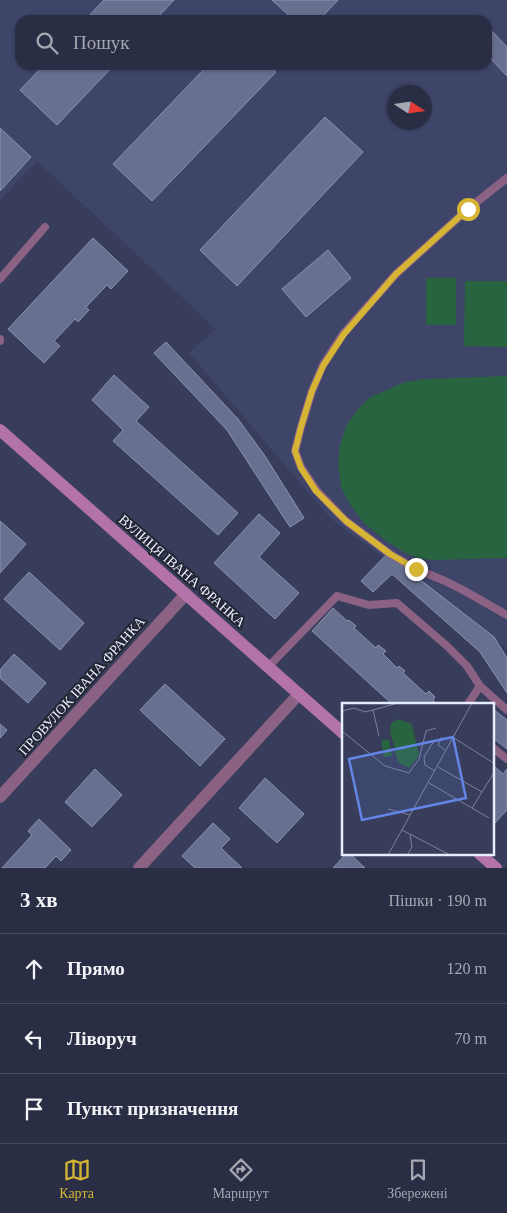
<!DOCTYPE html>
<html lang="uk">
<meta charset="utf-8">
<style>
body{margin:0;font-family:"Times New Roman",serif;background:#31364b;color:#f1f3f6}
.compass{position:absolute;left:387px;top:85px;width:45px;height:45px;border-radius:50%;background:#292e44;box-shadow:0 1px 4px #0004;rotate:102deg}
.stop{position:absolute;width:15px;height:15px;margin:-11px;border:4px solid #d6b534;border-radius:50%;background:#fff}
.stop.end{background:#d6b534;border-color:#fff;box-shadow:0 1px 5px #0008}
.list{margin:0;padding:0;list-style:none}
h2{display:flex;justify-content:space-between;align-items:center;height:65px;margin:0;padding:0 20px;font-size:21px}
h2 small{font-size:16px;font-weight:400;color:#a5a8b2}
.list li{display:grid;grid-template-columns:32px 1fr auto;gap:15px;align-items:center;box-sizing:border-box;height:70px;padding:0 20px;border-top:1px solid #454a5d}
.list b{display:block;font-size:19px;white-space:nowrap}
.list em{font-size:16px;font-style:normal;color:#a5a8b2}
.icon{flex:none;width:28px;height:28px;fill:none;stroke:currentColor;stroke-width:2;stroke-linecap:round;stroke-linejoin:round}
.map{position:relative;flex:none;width:507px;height:868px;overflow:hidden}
.search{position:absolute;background:#292e44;box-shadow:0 1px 4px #0004;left:15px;right:15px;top:15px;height:55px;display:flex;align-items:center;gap:12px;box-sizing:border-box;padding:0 18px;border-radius:15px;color:#a5a8b2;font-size:19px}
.sheet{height:275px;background:#292e44}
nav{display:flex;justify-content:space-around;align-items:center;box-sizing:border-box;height:70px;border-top:1px solid #454a5d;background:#292e44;font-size:14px;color:#a5a8b2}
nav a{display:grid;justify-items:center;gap:2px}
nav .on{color:#d6b534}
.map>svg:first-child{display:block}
</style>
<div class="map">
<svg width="507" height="868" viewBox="0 0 507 868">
<rect width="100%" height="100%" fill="#373d5a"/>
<path fill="#3e4569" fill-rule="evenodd" d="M0,0h507v648l-176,-129 -142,-166 27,-24 -179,-168 -37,39zM20,20h467v45h-467zM394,92h30v30h-30z"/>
<g fill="#28643f">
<rect x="426" y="278" width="30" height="47"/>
<path d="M465,281h42v66l-43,-1z"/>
<path d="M507,376v182l-74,2 -14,-2 -14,-5 -20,-13 -21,-17 -15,-20 -8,-16 -3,-24 2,-18 7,-21 12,-16 10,-10 33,-15 21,-4z"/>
</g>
<g fill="#687090" stroke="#8a93b5">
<path d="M104,0h70l-19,20h-70z"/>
<path d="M272,0h66l-19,20h-25z"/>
<path d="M490,29l17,18v29l-20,-21v-24z"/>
<path d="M44,65h70l-57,60 -37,-35z"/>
<path d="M208,65h61l7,7 -124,129 -39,-37z"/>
<path d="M325,117l38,35 -126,134 -37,-36z"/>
<path d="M0,128l31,29 -31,34z"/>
<path d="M93,238l35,33 -17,18 -4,-4 -21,22 3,3 -11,12 -3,-3 -21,22 6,5 -16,17 -36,-34z"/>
<path d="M328,250l23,28 -45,39 -24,-28z"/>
<path d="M166,342l72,77 27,37 39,62 -14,9 -63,-97 -73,-77z"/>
<path d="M114,375l35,32 -13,14 102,92 -20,22 -105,-94 10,-11 -31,-30z"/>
<path d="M259,514l21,19 -21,24 40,36 -24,26 -61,-56z"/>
<path d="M0,521l26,23 -26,29z"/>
<path d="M387,554l107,83 13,21v35l-27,-41 -88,-78 -19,18 -12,-11z"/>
<path d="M29,572l55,51 -24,27 -56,-51z"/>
<path d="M333,608l14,13 2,-1 7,6 -2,2 22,20 2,-3 8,6 -3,3 14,14 2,-2 6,5 -2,2 23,21 3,-3 6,6 -2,3 4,4h-45l-80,-73z"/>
<path d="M14,654l32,29 -18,20 -28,-25v-8z"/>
<path d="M165,684l60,55 -25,27 -60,-56z"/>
<path d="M493,709l14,11v29l-14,-11z"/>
<path d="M0,724l7,6 -7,8z"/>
<path d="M493,765l10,9 4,-5v41l-14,15z"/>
<path d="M95,769l27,26 -30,32 -27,-25z"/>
<path d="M265,778l39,36 -27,29 -38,-35z"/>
<path d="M39,819l32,31 -10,11 -5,-5 -11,12h-43l30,-33 -4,-4z"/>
<path d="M213,823l17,16 -9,9 21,20h-47l-13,-12z"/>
<path d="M346,854h4l15,14h-32z"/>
</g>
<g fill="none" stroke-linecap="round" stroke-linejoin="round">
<g stroke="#8b6283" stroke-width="8">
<path d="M507,178l-39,31 -72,65 -53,60 -20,31 -11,26 -11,36 -6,24 6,16 16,24 29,30 44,33 26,15 29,12 18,9 44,25"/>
<path d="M0,279l45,-52"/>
<path d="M0,339v2"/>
<path d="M268,667l69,-71 32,9 28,-2 50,43 20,20 13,20 27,24"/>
<path d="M468,704l12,-18"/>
<path d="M493,748l14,11"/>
</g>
<g stroke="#8b6283" stroke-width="12">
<path d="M0,797l186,-203"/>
<path d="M139,868l160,-174"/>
</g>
<g stroke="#b473a8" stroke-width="12">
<path d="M0,430l343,303"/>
<path d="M480,854l16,14"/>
</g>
</g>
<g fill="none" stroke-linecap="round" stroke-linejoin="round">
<path stroke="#d6b534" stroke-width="6" d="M416,569l-26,-15 -44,-33 -30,-30 -15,-23 -6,-17 6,-24 11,-36 11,-25 21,-32 52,-60 72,-65"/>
</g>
<g text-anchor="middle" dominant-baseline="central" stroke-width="4" stroke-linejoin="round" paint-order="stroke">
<g font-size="14" fill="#e7ecfe" stroke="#222532">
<text transform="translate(182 571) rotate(41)">ВУЛИЦЯ ІВАНА ФРАНКА</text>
<text transform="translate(82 686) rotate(-48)">ПРОВУЛОК ІВАНА ФРАНКА</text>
</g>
</g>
<g transform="translate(342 703)">
<rect width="152" height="152" fill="#373d5a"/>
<path d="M56,16l14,5 7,32 -10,12 -11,-6 -8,-31 1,-7zM47,36l3,17 -8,1 -3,-16z" fill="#28643f"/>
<path fill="none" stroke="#7d839c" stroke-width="1" d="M31,7l25,-7M0,8l12,-3 11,4 8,-2 6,26M0,28l43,35 24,7 10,-14 7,-28 10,-3M100,34l-4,8 8,6M112,35l41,26M92,38l-10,16 1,8 10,6M96,64l44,25M87,80l60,35M130,105l23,-37M46,106l22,6M60,127l48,25M46,152l84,-152M65,152l5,-8 -2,-12"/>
<path fill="#6485e5" fill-opacity="0.15" stroke="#6485e5" stroke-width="2.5" d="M111,34l13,61 -104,22 -13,-61z"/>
<rect width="152" height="152" fill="none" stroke="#e7ecfe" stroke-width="2.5"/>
</g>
</svg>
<svg class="compass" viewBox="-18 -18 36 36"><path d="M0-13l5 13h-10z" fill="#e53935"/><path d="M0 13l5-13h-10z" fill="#a5a8b2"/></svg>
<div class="stop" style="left:468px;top:209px"></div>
<div class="stop end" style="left:416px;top:569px"></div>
<div class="search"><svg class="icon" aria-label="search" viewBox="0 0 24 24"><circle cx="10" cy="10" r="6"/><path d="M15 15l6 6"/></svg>Пошук</div>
</div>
<section class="sheet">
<h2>3 хв<small>Пішки · 190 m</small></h2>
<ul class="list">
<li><svg class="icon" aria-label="ahead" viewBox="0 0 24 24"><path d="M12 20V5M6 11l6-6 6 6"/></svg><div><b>Прямо</b></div><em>120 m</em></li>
<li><svg class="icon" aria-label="left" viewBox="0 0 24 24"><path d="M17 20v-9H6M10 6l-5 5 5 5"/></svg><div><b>Ліворуч</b></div><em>70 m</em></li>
<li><svg class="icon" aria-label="arrive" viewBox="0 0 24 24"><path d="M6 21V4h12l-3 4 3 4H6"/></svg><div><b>Пункт призначення</b></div></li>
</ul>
</section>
<nav>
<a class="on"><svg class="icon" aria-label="map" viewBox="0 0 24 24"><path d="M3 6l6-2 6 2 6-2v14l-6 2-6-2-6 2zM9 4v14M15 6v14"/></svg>Карта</a>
<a><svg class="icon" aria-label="directions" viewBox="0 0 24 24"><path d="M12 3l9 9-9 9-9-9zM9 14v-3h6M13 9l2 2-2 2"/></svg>Маршрут</a>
<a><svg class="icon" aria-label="saved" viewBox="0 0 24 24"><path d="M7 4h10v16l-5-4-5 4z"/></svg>Збережені</a>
</nav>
